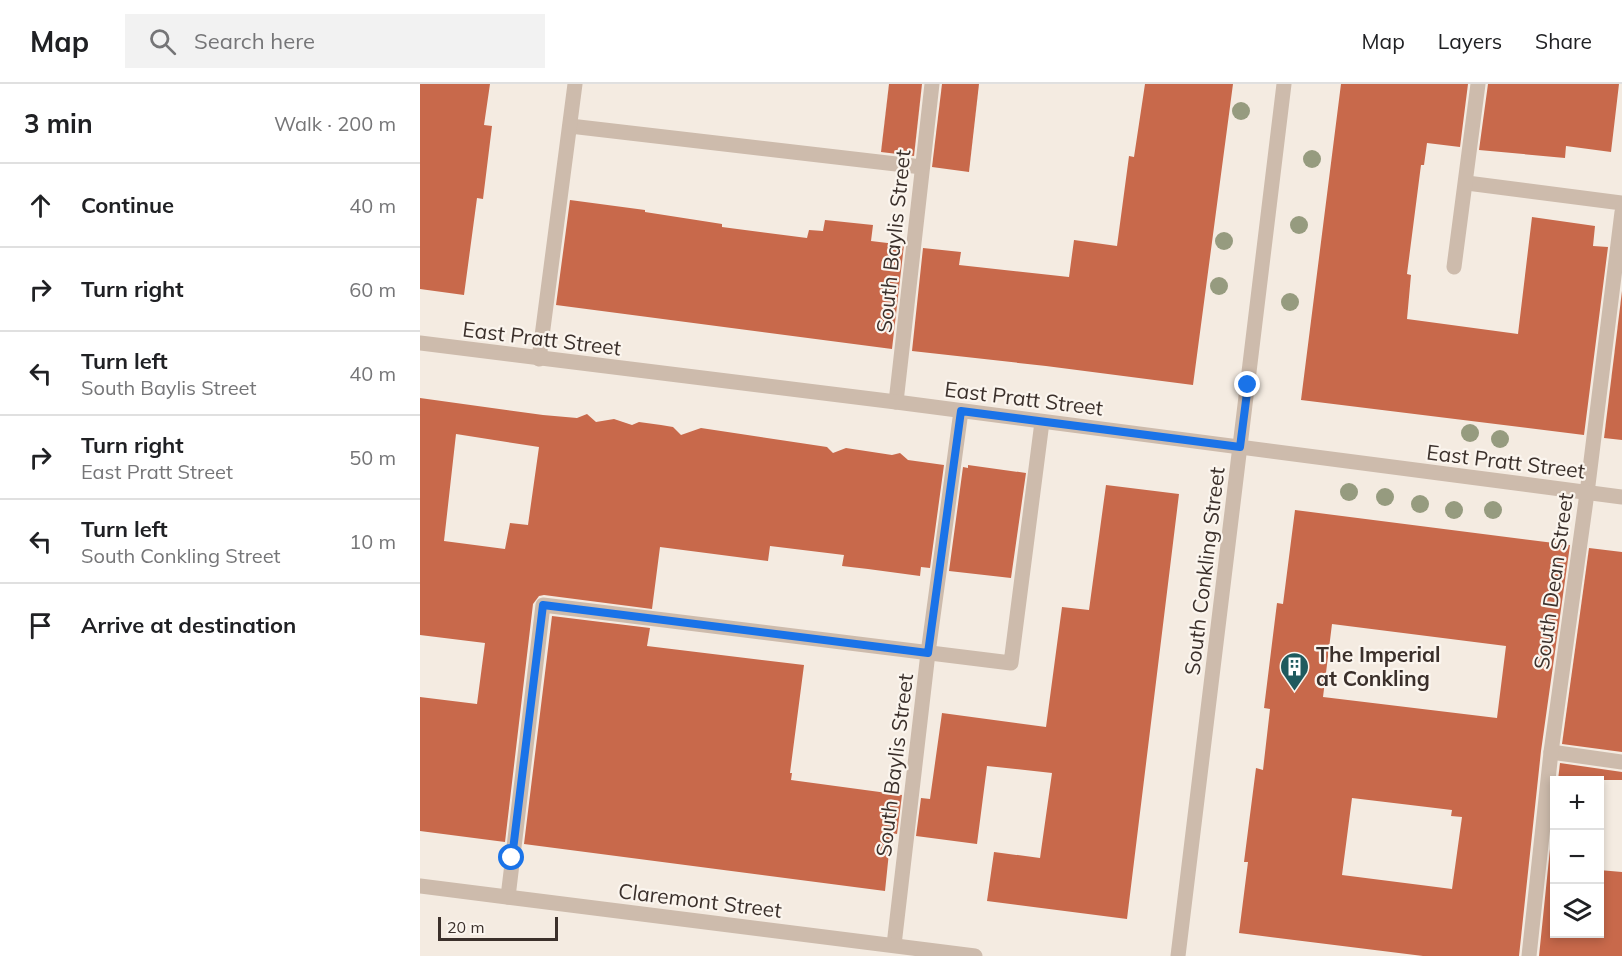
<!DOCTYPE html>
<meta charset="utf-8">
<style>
body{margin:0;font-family:Mulish,sans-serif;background:#f2f2f2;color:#202124}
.controls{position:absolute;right:18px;bottom:18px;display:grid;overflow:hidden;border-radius:0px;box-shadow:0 3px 9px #0003}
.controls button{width:54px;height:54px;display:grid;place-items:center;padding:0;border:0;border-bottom:2px solid #e0e0e0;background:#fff;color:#202124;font:30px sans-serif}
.scale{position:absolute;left:18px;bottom:15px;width:120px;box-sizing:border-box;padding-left:6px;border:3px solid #3b302b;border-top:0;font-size:16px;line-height:21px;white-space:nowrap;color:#3b302b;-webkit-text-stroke:4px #fbf5ee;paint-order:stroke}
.stop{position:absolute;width:18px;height:18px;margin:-14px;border:4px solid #1a73e8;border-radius:50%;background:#fff}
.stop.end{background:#1a73e8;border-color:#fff;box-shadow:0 2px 6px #0008}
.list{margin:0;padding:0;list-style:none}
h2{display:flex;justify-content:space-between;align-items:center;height:78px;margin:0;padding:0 24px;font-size:26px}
h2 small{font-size:20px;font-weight:400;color:#757577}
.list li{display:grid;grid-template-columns:39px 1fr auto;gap:18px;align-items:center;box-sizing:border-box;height:84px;padding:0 24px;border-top:2px solid #e0e0e0}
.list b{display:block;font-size:22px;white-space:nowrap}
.list p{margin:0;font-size:20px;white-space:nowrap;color:#757577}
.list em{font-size:20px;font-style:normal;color:#757577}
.icon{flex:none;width:33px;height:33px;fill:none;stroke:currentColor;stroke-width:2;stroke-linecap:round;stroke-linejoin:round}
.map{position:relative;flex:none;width:1202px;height:872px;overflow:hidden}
header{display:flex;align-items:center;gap:36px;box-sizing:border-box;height:84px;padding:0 30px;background:#fff;border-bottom:2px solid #e0e0e0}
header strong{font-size:28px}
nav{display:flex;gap:33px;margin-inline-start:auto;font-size:21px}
.search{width:420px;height:54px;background:#f2f2f2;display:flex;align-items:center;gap:15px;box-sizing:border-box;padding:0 21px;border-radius:0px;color:#757577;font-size:22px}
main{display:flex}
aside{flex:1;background:#fff}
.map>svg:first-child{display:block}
</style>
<header>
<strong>Map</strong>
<div class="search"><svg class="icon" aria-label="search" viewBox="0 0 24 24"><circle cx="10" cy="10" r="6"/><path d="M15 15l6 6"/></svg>Search here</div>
<nav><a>Map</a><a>Layers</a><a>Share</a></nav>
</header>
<main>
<aside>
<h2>3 min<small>Walk · 200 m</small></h2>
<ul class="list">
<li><svg class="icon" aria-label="ahead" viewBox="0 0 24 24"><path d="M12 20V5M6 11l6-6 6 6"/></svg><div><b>Continue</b></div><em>40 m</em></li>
<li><svg class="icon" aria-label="right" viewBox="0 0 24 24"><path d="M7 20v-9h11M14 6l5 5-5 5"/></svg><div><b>Turn right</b></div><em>60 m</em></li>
<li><svg class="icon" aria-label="left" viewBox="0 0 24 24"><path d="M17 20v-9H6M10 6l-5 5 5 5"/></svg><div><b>Turn left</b><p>South Baylis Street</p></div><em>40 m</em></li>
<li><svg class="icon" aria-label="right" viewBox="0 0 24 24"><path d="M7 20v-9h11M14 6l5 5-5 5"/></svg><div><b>Turn right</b><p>East Pratt Street</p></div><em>50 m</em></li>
<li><svg class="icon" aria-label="left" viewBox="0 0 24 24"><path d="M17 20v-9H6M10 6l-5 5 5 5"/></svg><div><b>Turn left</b><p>South Conkling Street</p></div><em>10 m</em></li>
<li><svg class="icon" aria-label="arrive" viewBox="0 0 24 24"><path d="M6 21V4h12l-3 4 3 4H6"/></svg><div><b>Arrive at destination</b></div></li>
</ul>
</aside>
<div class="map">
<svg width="1202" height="872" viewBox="0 0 1202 872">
<rect width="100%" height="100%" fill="#f4ebe1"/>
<g fill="#c8694b" fill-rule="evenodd">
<path d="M0,0h70l-6,41 8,1 -9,73 -6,-1 -13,97 -44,-6z"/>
<path d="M469,0h33l-8,72 -33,-4z"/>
<path d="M522,0h37l-10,88 -37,-5z"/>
<path d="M725,0h88l-40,301 -147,-19 -134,-15 11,-103 38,4 -2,13 110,12 5,-37 43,6 12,-90 5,1z"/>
<path d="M921,0h127l-8,63 -33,-4 -3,22h-3l-14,109 4,1 -4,44 111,15 14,-117 63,9 -2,20 15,1 -24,188 -283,-35z"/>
<path d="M1068,0h131l-8,68 -45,-6 -1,12 -86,-8z"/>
<path d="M150,116l75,10v2l77,12v3l85,11 2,-8 14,1 2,-11 48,5 -2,16 33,4 -12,104 -336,-44z"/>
<path d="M1202,207v149l-18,-2z"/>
<path d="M0,314l123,17 34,3 10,-4 9,8 18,-3 18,6 7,-3 22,3 12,2 8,8 20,-7 126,19 6,6 13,-5 46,7 8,-2 8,7 36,5 -14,103 -9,-1 -1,9 -52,-7 -26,-3 2,-11 -74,-9 -2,15 -108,-14 -8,62 -108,-14 -5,1 -6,8 -28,238 -85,-11v-134l57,7 8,-61 -65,-8zM36,350l83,13 -11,78 -18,-2 -5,26 -61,-8z"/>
<path d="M548,381l58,8 -15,105 -62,-7 14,-104 5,1z"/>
<path d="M686,401l73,9 -52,425 -140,-18 7,-49 46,6 12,-85 -65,-7 -10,78 -61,-8 5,-38 9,1 12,-86 104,14 16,-120 27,3z"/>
<path d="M875,426l275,35 -29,206 -22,205h-96l-184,-23 9,-71h-4l12,-94 7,2 7,-61 -6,-1 13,-105 6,1zM912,540l174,22 -9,72 -174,-21zM932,714l100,12 -1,6 11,1 -10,72 -110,-14z"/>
<path d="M1169,464l33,4v200l-60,-8z"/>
<path d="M132,532l98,12 -3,18 157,19 -14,108h2l-1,7 111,15 -5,39 -6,-1 -6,58 -361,-47z"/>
<path d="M1140,679l62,9v8h-64z"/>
<path d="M1134,726v123h45v-63l23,2v84h-83z"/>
</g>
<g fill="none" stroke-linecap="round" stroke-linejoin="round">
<g stroke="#cdbbac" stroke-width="15">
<path d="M150,42l352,41"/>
<path d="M1047,99l155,20"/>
<path d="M1034,183l24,-183"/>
<path d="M119,275l36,-275"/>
<path d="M476,318l36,-318"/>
<path d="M1131,668l71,10"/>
<path d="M88,813l35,-292 468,58 31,-241"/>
<path d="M474,861l34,-292 33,-242"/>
<path d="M1109,872l22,-204 36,-259 35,-281"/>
</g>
<g stroke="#cdbbac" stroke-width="15">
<path d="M0,259l476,59 726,95"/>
<path d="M0,802l555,70"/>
</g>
<path stroke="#cdbbac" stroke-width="15" d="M758,872l106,-872"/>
</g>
<g fill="#969b7f">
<circle cx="821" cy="27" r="9"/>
<circle cx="892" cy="75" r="9"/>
<circle cx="879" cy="141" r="9"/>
<circle cx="804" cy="157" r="9"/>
<circle cx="799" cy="202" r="9"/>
<circle cx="870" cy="218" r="9"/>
<circle cx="1050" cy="349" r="9"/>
<circle cx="1080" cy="355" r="9"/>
<circle cx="929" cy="408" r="9"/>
<circle cx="965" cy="413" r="9"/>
<circle cx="1000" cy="420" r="9"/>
<circle cx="1034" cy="426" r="9"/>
<circle cx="1073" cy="426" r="9"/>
</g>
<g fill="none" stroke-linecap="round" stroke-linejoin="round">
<path stroke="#1a73e8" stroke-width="8" d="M92,774l31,-253 385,48 33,-242 279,36 8,-62"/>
</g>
<defs>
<symbol id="building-pin" viewBox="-11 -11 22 30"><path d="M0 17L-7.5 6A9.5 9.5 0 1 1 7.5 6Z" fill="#1f5a5e" stroke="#fbf5ee"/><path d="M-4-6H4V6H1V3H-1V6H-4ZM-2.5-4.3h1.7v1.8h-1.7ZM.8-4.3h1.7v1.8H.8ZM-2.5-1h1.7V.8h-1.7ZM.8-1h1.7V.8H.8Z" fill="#fff"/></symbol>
</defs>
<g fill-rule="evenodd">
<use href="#building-pin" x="858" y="566" width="33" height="45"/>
</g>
<g text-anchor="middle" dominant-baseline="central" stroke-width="4.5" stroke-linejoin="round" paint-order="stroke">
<g font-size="21" fill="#3b302b" stroke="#fbf5ee">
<text transform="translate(473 157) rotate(-84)">South Baylis Street</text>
<text transform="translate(122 254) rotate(7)">East Pratt Street</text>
<text transform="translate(604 314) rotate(7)">East Pratt Street</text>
<text transform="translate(1086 377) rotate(7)">East Pratt Street</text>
<text transform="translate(784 487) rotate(-83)">South Conkling Street</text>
<text transform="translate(1133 497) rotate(-82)">South Dean Street</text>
<text transform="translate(474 681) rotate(-83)">South Baylis Street</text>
<text transform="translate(280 816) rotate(7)">Claremont Street</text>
</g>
<g font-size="21" font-weight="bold" fill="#3b302b" stroke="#fbf5ee" text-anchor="start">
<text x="896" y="570">The Imperial<tspan x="896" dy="24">at Conkling</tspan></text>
</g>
</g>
</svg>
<div class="controls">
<button>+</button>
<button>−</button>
<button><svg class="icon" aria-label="layers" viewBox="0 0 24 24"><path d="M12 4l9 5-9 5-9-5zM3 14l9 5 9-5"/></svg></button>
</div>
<div class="scale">20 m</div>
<div class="stop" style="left:92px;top:774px"></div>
<div class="stop end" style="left:828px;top:301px"></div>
</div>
</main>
